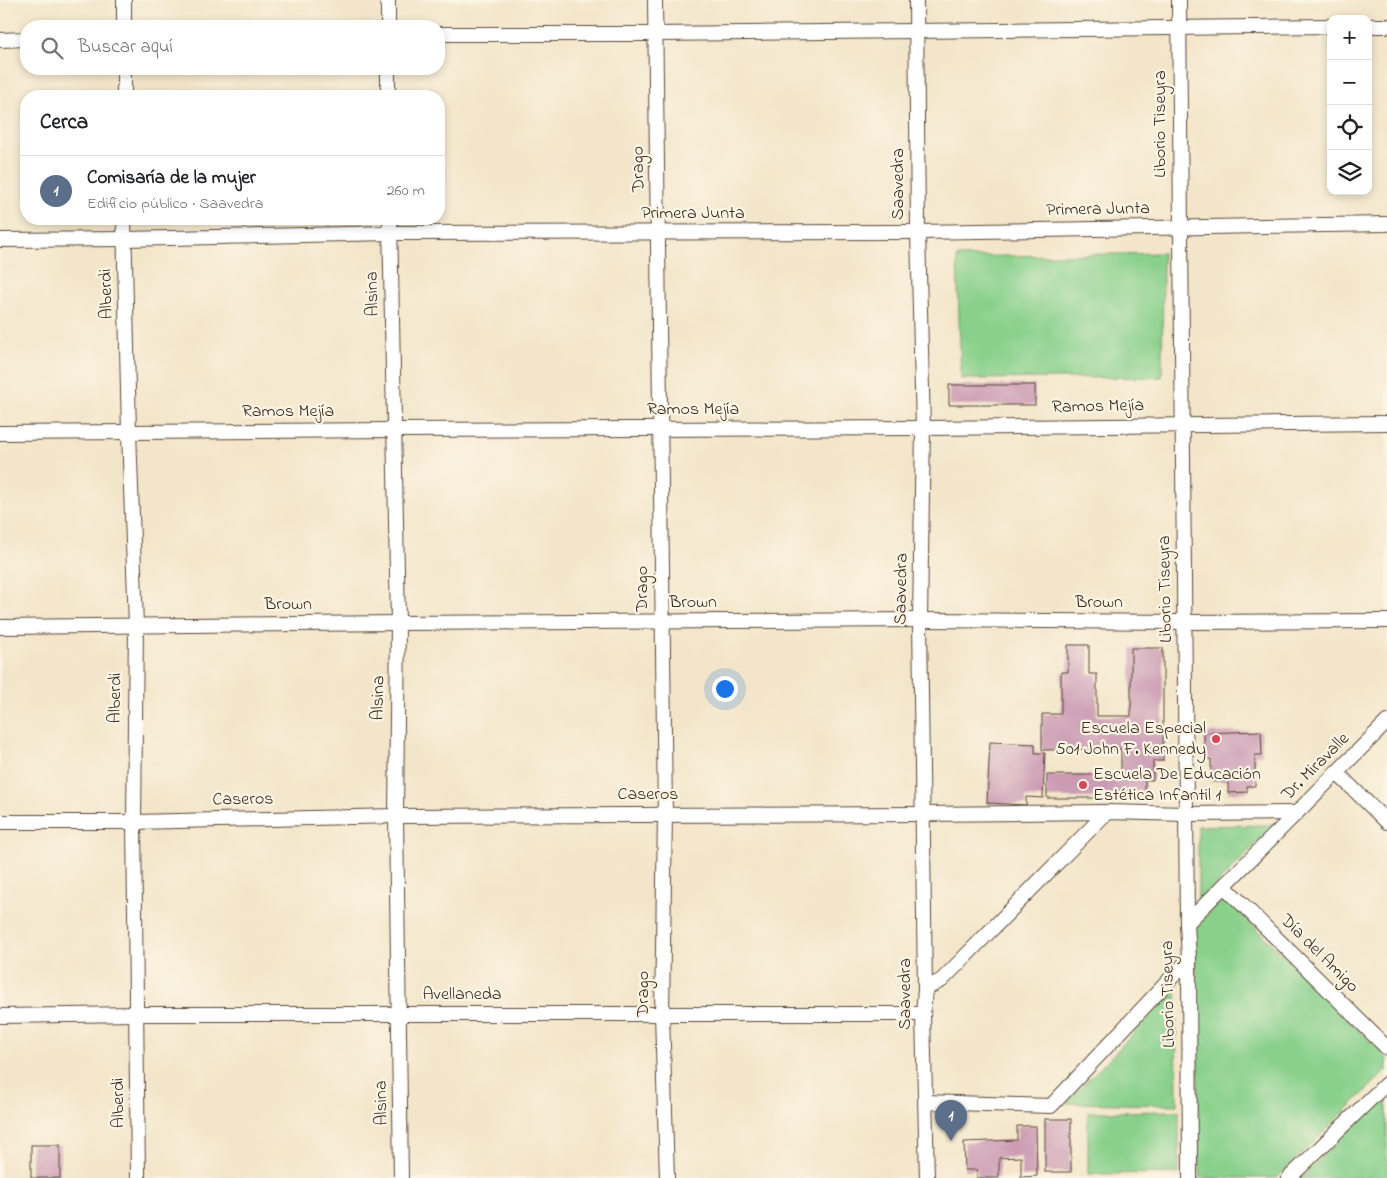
<!DOCTYPE html>
<html lang="es">
<meta charset="utf-8">
<style>
body{margin:0;font-family:"Indie Flower",sans-serif;background:#f6f6f6;color:#202124}
.controls{position:absolute;right:15px;top:15px;display:grid;overflow:hidden;border-radius:10px;box-shadow:0 2px 8px #0003}
.controls button{width:45px;height:45px;display:grid;place-items:center;padding:0;border:0;border-bottom:1px solid #e0e0e0;background:#fff;color:#202124;font:25px sans-serif}
.you{position:absolute;left:724px;top:688px;width:18px;height:18px;margin:-12px;border:4px solid #fff;border-radius:50%;background:#1a73e8;box-shadow:0 0 0 8px #1a73e833}
.badge{display:grid;place-items:center;width:32px;height:32px;border-radius:50%;background:#111827;color:#fff;font-size:16px;font-weight:700}
.pin{position:absolute;translate:-50% -41px;filter:drop-shadow(0 1px 2px #0008)}
.pin::after{content:'';position:absolute;top:26px;width:18px;height:15px;background:inherit;clip-path:polygon(0 0,100% 0,50% 100%)}
.list{margin:0;padding:0;list-style:none}
h2{display:flex;justify-content:space-between;align-items:center;height:65px;margin:0;padding:0 20px;font-size:21px}
h2 small{font-size:16px;font-weight:400;color:#757577}
.list li{display:grid;grid-template-columns:32px 1fr auto;gap:15px;align-items:center;box-sizing:border-box;height:70px;padding:0 20px;border-top:1px solid #e0e0e0}
.list b{display:block;font-size:19px;white-space:nowrap}
.list p{margin:0;font-size:16px;white-space:nowrap;color:#757577}
.list em{font-size:16px;font-style:normal;color:#757577}
.icon{flex:none;width:28px;height:28px;fill:none;stroke:currentColor;stroke-width:2;stroke-linecap:round;stroke-linejoin:round}
.map{position:relative;flex:none;width:1387px;height:1178px;overflow:hidden}
.search{position:absolute;background:#fff;box-shadow:0 2px 8px #0003;left:20px;top:20px;width:425px;height:55px;display:flex;align-items:center;gap:12px;box-sizing:border-box;padding:0 18px;border-radius:20px;color:#757577;font-size:19px}
.panel{position:absolute;background:#fff;box-shadow:0 2px 8px #0003;left:20px;top:90px;width:425px;height:135px;border-radius:20px}
.map>svg:first-child{display:block}
</style>
<div class="map">
<svg width="1387" height="1178" viewBox="0 0 1387 1178">
<rect width="100%" height="100%" fill="#fcf5e5"/>
<filter id="ink" filterUnits="userSpaceOnUse"><feTurbulence type="fractalNoise" baseFrequency=".02" numOctaves="2"/><feDisplacementMap in="SourceGraphic" scale="10" xChannelSelector="R" yChannelSelector="G"/><feConvolveMatrix kernelMatrix="1 2 1 2 8 2 1 2 1" color-interpolation-filters="sRGB"/></filter>
<filter id="wash" filterUnits="userSpaceOnUse"><feTurbulence type="fractalNoise" baseFrequency=".0096" numOctaves="4" result="noise"/><feDisplacementMap in="SourceGraphic" scale="20" xChannelSelector="R" yChannelSelector="G"/><feGaussianBlur stdDeviation="1.12" result="paint"/><feColorMatrix in="noise" values="0 0 0 0 0 0 0 0 0 0 0 0 0 0 0 0 0 1.4 0 .05"/><feComposite in="paint" operator="in"/></filter>
<g filter="url(#wash)">
<rect width="100%" height="100%" fill="#f3e5c9"/>
<g fill="#88d08b" stroke="#627d54">
<path d="M1163,253l-1,124 -201,2 -4,-122z"/>
<path d="M1274,825l-76,79v-78z"/>
<path d="M1225,898l162,160v12l-110,108h-77l-5,-252z"/>
<path d="M1176,990l1,115 -111,-2z"/>
<path d="M1387,1093v85h-86z"/>
<path d="M1179,1111v62l-91,1v-62z"/>
</g>
<g id="blocks">
<g fill="#ca9ab3">
<rect x="949" y="385" width="86" height="20"/>
<path d="M1068,645h21v29h8v42h34v-68h32v113h-10v19h-8v18h-98v-23h74v-26l-79,1v-36h19v-42h7z"/>
<path d="M1261,731l1,24h-7v31h-8v6l-19,1v-12h-17v-22h-6l-1,-26z"/>
<path d="M990,742l45,2v9h10l-2,45 -17,-1v8l-39,-2z"/>
<rect x="1045" y="1119" width="26" height="53"/>
<path d="M1017,1126h19l1,50 -16,1v-20l-22,1v20h-22v-8h-12l-1,-28 53,-2z"/>
<rect x="31" y="1145" width="29" height="33"/>
</g>
</g>
</g>
<g filter="url(#ink)">
<use href="#blocks" fill-opacity="0" stroke="#574638" stroke-width="1"/>
<g fill="none" stroke-linecap="round" stroke-linejoin="round">
<defs>
<g id="minor">
<path d="M124,0v26"/>
<path d="M655,0l10,814 -3,200 5,164"/>
<path d="M916,0l2,232 5,196 -3,192 5,369 -2,25 4,164"/>
<path d="M1179,0l8,923 2,36 1,219"/>
<path d="M388,26v-26"/>
<path d="M1368,26h19"/>
<path d="M439,34h216l676,-8"/>
<path d="M0,40l26,-1"/>
<path d="M124,69v27"/>
<path d="M388,69v27"/>
<path d="M124,219l5,213 7,193 -2,197 4,356"/>
<path d="M390,219l8,404 -2,193 5,362"/>
<path d="M0,240l124,-1 266,-6 528,-1 469,-8"/>
<path d="M0,433l395,-3 528,-2 464,-5"/>
<path d="M0,627l398,-4 522,-3 265,2 202,-1"/>
<path d="M1336,772l51,50"/>
<path d="M0,822h134l262,-6 526,-2 185,-2 79,2 110,-1"/>
<path d="M1224,886l163,162"/>
<path d="M1187,923l200,-201"/>
<path d="M925,989l17,-9 165,-168"/>
<path d="M0,1016l137,-2h786"/>
<path d="M926,1102l125,4 138,-147"/>
<path d="M1289,1178l98,-95"/>
</g>
</defs>
<use href="#minor" stroke="#574638" stroke-width="16"/>
<use href="#minor" stroke="#fff" stroke-width="14"/>
</g>
</g>
<g fill="#d1495b" stroke="#fcf5e5" stroke-width="2">
<circle cx="1216" cy="739" r="5"/>
<circle cx="1083" cy="785" r="5"/>
</g>
<g text-anchor="middle" dominant-baseline="central" stroke-width="4.5" stroke-linejoin="round" paint-order="stroke">
<g font-size="18" fill="#3b2a1e" stroke="#fcf5e5">
<text transform="translate(1161 124) rotate(-90)">Liborio Tiseyra</text>
<text transform="translate(639 169) rotate(-91)">Drago</text>
<text transform="translate(899 184) rotate(-90)">Saavedra</text>
<text transform="translate(1098 210) rotate(-1)">Primera Junta</text>
<text x="693" y="214">Primera Junta</text>
<text transform="translate(107 294) rotate(-91)">Alberdi</text>
<text transform="translate(373 294) rotate(-91)">Alsina</text>
<text transform="translate(1098 407) rotate(-1)">Ramos Mejía</text>
<text x="693" y="410">Ramos Mejía</text>
<text x="288" y="412">Ramos Mejía</text>
<text transform="translate(643 589) rotate(-90)">Drago</text>
<text transform="translate(902 589) rotate(-89)">Saavedra</text>
<text transform="translate(1166 589) rotate(-91)">Liborio Tiseyra</text>
<text x="693" y="603">Brown</text>
<text x="1099" y="603">Brown</text>
<text x="288" y="605">Brown</text>
<text transform="translate(116 698) rotate(-89)">Alberdi</text>
<text transform="translate(379 698) rotate(-89)">Alsina</text>
<text transform="translate(1316 767) rotate(-45)">Dr. Miravalle</text>
<text x="648" y="795">Caseros</text>
<text transform="translate(243 800) rotate(-1)">Caseros</text>
<text transform="translate(1319 954) rotate(45)">Día del Amigo</text>
<text transform="translate(644 994) rotate(-90)">Drago</text>
<text transform="translate(906 994) rotate(-90)">Saavedra</text>
<text transform="translate(1169 994) rotate(-91)">Liborio Tiseyra</text>
<text x="462" y="995">Avellaneda</text>
<text transform="translate(119 1103) rotate(-90)">Alberdi</text>
<text transform="translate(382 1103) rotate(-91)">Alsina</text>
</g>
<g font-size="18" fill="#3b2a1e" stroke="#fcf5e5" text-anchor="end">
<text x="1206" y="729">Escuela Especial<tspan x="1206" dy="21">501 John F. Kennedy</tspan></text>
<text x="1093" y="775" text-anchor="start">Escuela De Educación<tspan x="1093" dy="21">Estética Infantil 1</tspan></text>
</g>
</g>
</svg>
<div class="controls">
<button>+</button>
<button>−</button>
<button><svg class="icon" aria-label="locate" viewBox="0 0 24 24"><circle cx="12" cy="12" r="6"/><path d="M12 2v4M12 18v4M2 12h4M18 12h4"/></svg></button>
<button><svg class="icon" aria-label="layers" viewBox="0 0 24 24"><path d="M12 4l9 5-9 5-9-5zM3 14l9 5 9-5"/></svg></button>
</div>
<div class="you"></div>
<div class="pin badge" style="left:951px;top:1141px;background:#5c6f8a">1</div>
<div class="search"><svg class="icon" aria-label="search" viewBox="0 0 24 24"><circle cx="10" cy="10" r="6"/><path d="M15 15l6 6"/></svg>Buscar aquí</div>
<section class="panel">
<h2>Cerca<small></small></h2>
<ul class="list">
<li><span class="badge" style="background:#5c6f8a">1</span><div><b>Comisaría de la mujer</b><p>Edificio público · Saavedra</p></div><em>260 m</em></li>
</ul>
</section>
</div>
